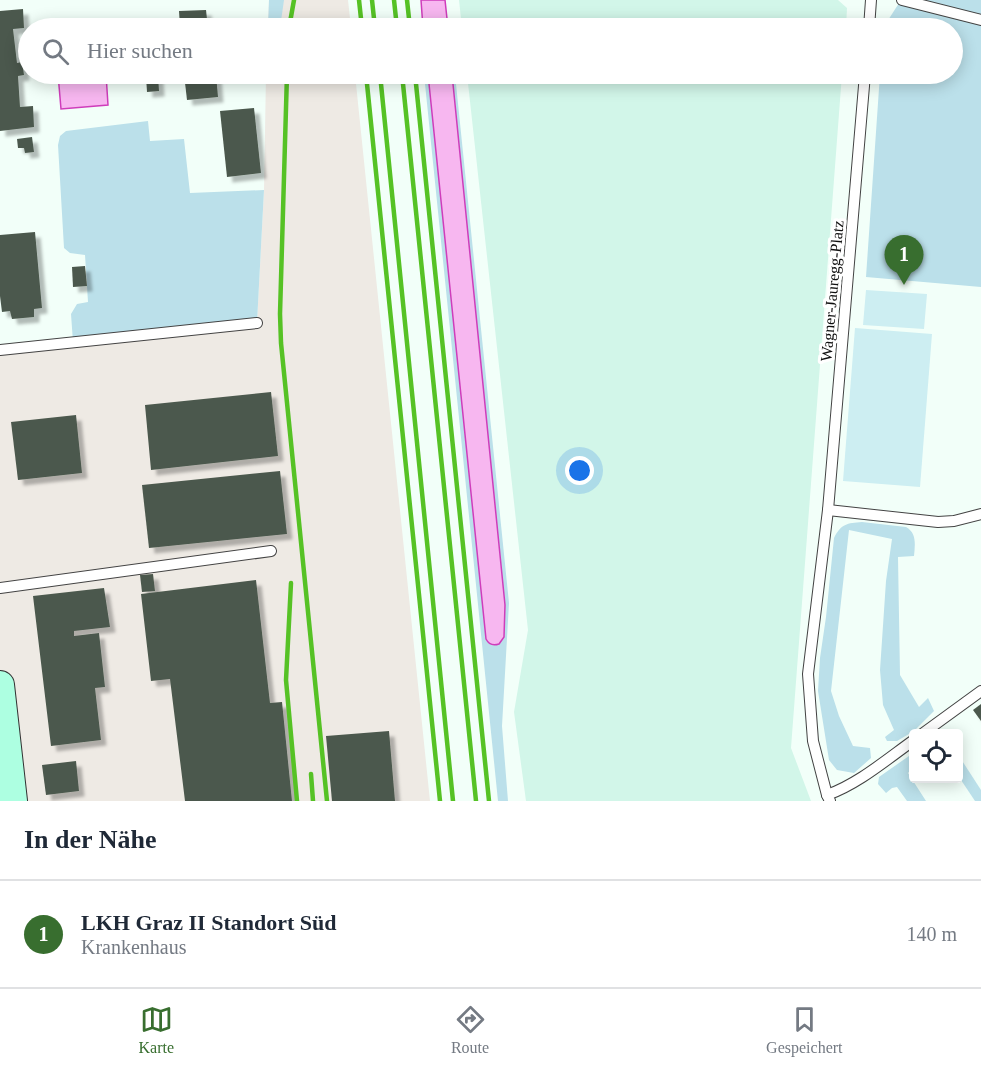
<!DOCTYPE html>
<html lang="de">
<meta charset="utf-8">
<style>
body{margin:0;font-family:Georgia,serif;background:#f6f6f7;color:#1f2937}
.controls{position:absolute;right:18px;bottom:18px;display:grid;overflow:hidden;border-radius:6px;box-shadow:0 3px 15px #0003}
.controls button{width:54px;height:54px;display:grid;place-items:center;padding:0;border:0;border-bottom:2px solid #e0e1e3;background:#fff;color:#1f2937;font:30px sans-serif}
.you{position:absolute;left:580px;top:471px;width:21px;height:21px;margin:-15px;border:4px solid #fff;border-radius:50%;background:#1a73e8;box-shadow:0 0 0 9px #1a73e833}
.badge{display:grid;place-items:center;width:39px;height:39px;border-radius:50%;background:#386e2f;color:#fff;font-size:20px;font-weight:700}
.pin{position:absolute;translate:-50% -50px;filter:drop-shadow(0 2px 3px #0008)}
.pin::after{content:'';position:absolute;top:32px;width:21px;height:18px;background:inherit;clip-path:polygon(0 0,100% 0,50% 100%)}
.list{margin:0;padding:0;list-style:none}
h2{display:flex;justify-content:space-between;align-items:center;height:78px;margin:0;padding:0 24px;font-size:26px}
h2 small{font-size:20px;font-weight:400;color:#747a83}
.list li{display:grid;grid-template-columns:39px 1fr auto;gap:18px;align-items:center;box-sizing:border-box;height:108px;padding:0 24px;border-top:2px solid #e0e1e3}
.list b{display:block;font-size:22px;white-space:nowrap}
.list p{margin:0;font-size:20px;white-space:nowrap;color:#747a83}
.list em{font-size:20px;font-style:normal;color:#747a83}
.icon{flex:none;width:33px;height:33px;fill:none;stroke:currentColor;stroke-width:2;stroke-linecap:round;stroke-linejoin:round}
.map{position:relative;flex:none;width:981px;height:801px;overflow:hidden}
.search{position:absolute;background:#fff;box-shadow:0 3px 15px #0003;left:18px;right:18px;top:18px;height:66px;display:flex;align-items:center;gap:15px;box-sizing:border-box;padding:0 21px;border-radius:33px;color:#747a83;font-size:22px}
.sheet{height:186px;background:#fff}
nav{display:flex;justify-content:space-around;align-items:center;box-sizing:border-box;height:84px;border-top:2px solid #e0e1e3;background:#fff;font-size:16px;color:#747a83}
nav a{display:grid;justify-items:center;gap:3px}
nav .on{color:#386e2f}
.map>svg:first-child{display:block}
</style>
<div class="map">
<svg width="981" height="801" viewBox="0 0 981 801">
<defs>
<filter id="shadow"><feDropShadow dx="5.5" dy="5.5" stdDeviation="1.5" flood-color="#0004"/></filter>
</defs>
<rect width="100%" height="100%" fill="#f2fff9"/>
<g fill="#eeeae4">
<path d="M269,0h79l3,28h-83z"/>
<path d="M266,74h89l75,727h-417l-13,-116v-335l257,-27 7,-133z"/>
</g>
<g fill="#d2f6e9">
<path d="M459,0h379l9,8 -1,20h-384z"/>
<path d="M467,74h375l-51,674 20,53h-285l-12,-89 14,-82z"/>
</g>
<g fill="#bbe0ea">
<path d="M269,0h15l-4,28h-12z"/>
<path d="M901,0h80v287l-115,-10 14,-203h72v-46h-69z"/>
<path d="M424,74h31l54,529 -7,123 6,75h-10z"/>
<path d="M148,121l2,20 34,-2 6,54 74,-3 -7,133 -184,19 -2,-28 6,-10 11,-2 -3,-47 -15,-2 -6,-5 -6,-103 2,-9 6,-5z"/>
<path d="M862,522l44,5c11,6 9,18 8,29l-16,1 2,118 19,32 9,-9 6,13 -20,20 -17,10h-10l-2,-4 9,-7 -11,-25 -3,-35 6,-89 6,-42 -43,-9 -18,161 8,25 14,30 17,2 1,10 -17,15 -17,-3 -8,-10 -11,-69 2,-33 6,-41 8,-79c7,-14 13,-15 28,-16z"/>
<path d="M909,756l4,6v5l-5,6 18,28h-19l-10,-14 -5,1 -6,5 -8,-9 1,-7z"/>
<path d="M959,756l22,34v11h-6l-16,-24z"/>
</g>
<g fill="#cdeef2">
<path d="M866,290l61,4 -3,35 -61,-4z"/>
<path d="M855,328l77,6 -12,153 -77,-6z"/>
</g>
<g fill="#f7b7f0" stroke="#cf3dbb" stroke-width="1.5">
<path d="M421,0h24l3,28h-25z"/>
<path d="M58,74h48l2,31 -47,4z"/>
<path d="M428,74h24l53,531 -1,32 -5,7c-6,2 -10,1 -13,-5z"/>
</g>
<g fill="#4c594d" filter="url(#shadow)">
<path d="M23,9l1,19 -11,1 4,34 5,-1 1,6 1,7 -6,1 2,31 13,-1 1,21 -34,4v-120z"/>
<path d="M206,10l2,18h-28l-1,-17z"/>
<path d="M184,74h32l2,23 -31,3z"/>
<path d="M158,76l1,15 -12,1 -1,-15z"/>
<path d="M254,108l7,65 -34,4 -7,-66z"/>
<path d="M32,137l2,15 -9,1 -1,-5h-6l-1,-9z"/>
<path d="M35,232l7,76 -8,1v8l-22,2 -2,-8 -8,1 -2,-16v-61z"/>
<path d="M85,266l2,20 -14,1 -1,-20z"/>
<path d="M271,392l7,64 -127,14 -6,-65z"/>
<path d="M76,415l6,58 -64,7 -7,-58z"/>
<path d="M280,471l7,63 -138,14 -7,-63z"/>
<path d="M153,574l2,17 -13,1 -2,-17z"/>
<path d="M256,580l14,123 12,-1 10,99h-107l-15,-122 -19,2 -10,-87z"/>
<path d="M104,588l6,39 -36,4v5l25,-3 6,54 -10,1 6,52 -50,6 -18,-150z"/>
<path d="M981,704v17l-8,-11z"/>
<path d="M389,731l6,70h-63l-6,-65z"/>
<path d="M76,761l3,30 -33,4 -4,-30z"/>
</g>
<g fill="none" stroke-linecap="round" stroke-linejoin="round">
<defs>
<g id="lane">
<path d="M902,0l79,20"/>
<path d="M869,28l2,-28"/>
<path d="M0,350l257,-27"/>
<path d="M828,510l110,12 16,-1 27,-7"/>
<path d="M0,588l271,-37"/>
<path d="M922,734l59,-43"/>
<path d="M827,795c31,-11 59,-35 87,-55"/>
<path d="M830,801l-3,-6 -14,-54 -5,-67 20,-164 37,-436"/>
</g>
<path id="secondary" d="M0,685l13,116"/>
</defs>
<use href="#lane" stroke="#434343" stroke-width="12"/>
<use href="#secondary" stroke="#323232" stroke-width="30"/>
<use href="#lane" stroke="#fff" stroke-width="10"/>
<use href="#secondary" stroke="#adffe1" stroke-width="28"/>
<g stroke="#56c225" stroke-width="4.5">
<path d="M359,0l3,28"/>
<path d="M372,0l3,28"/>
<path d="M394,0l3,28"/>
<path d="M407,0l3,28"/>
<path d="M289,28l5,-28"/>
<path d="M287,74l-7,240 1,29 46,458"/>
<path d="M366,74l74,727"/>
<path d="M380,74l73,727"/>
<path d="M402,74l74,727"/>
<path d="M415,74l74,727"/>
<path d="M291,583l-5,97 11,121"/>
<path d="M311,774l2,27"/>
</g>
</g>
<g text-anchor="middle" dominant-baseline="central" stroke-width="6" stroke-linejoin="round" paint-order="stroke">
<g font-size="16" fill="#101010" stroke="#fff">
<text transform="translate(832 291) rotate(-85)">Wagner-Jauregg-Platz</text>
</g>
</g>
</svg>
<div class="controls">
<button><svg class="icon" aria-label="locate" viewBox="0 0 24 24"><circle cx="12" cy="12" r="6"/><path d="M12 2v4M12 18v4M2 12h4M18 12h4"/></svg></button>
</div>
<div class="you"></div>
<div class="pin badge" style="left:904px;top:285px">1</div>
<div class="search"><svg class="icon" aria-label="search" viewBox="0 0 24 24"><circle cx="10" cy="10" r="6"/><path d="M15 15l6 6"/></svg>Hier suchen</div>
</div>
<section class="sheet">
<h2>In der Nähe<small></small></h2>
<ul class="list">
<li><span class="badge">1</span><div><b>LKH Graz II Standort Süd</b><p>Krankenhaus</p></div><em>140 m</em></li>
</ul>
</section>
<nav>
<a class="on"><svg class="icon" aria-label="map" viewBox="0 0 24 24"><path d="M3 6l6-2 6 2 6-2v14l-6 2-6-2-6 2zM9 4v14M15 6v14"/></svg>Karte</a>
<a><svg class="icon" aria-label="directions" viewBox="0 0 24 24"><path d="M12 3l9 9-9 9-9-9zM9 14v-3h6M13 9l2 2-2 2"/></svg>Route</a>
<a><svg class="icon" aria-label="saved" viewBox="0 0 24 24"><path d="M7 4h10v16l-5-4-5 4z"/></svg>Gespeichert</a>
</nav>
